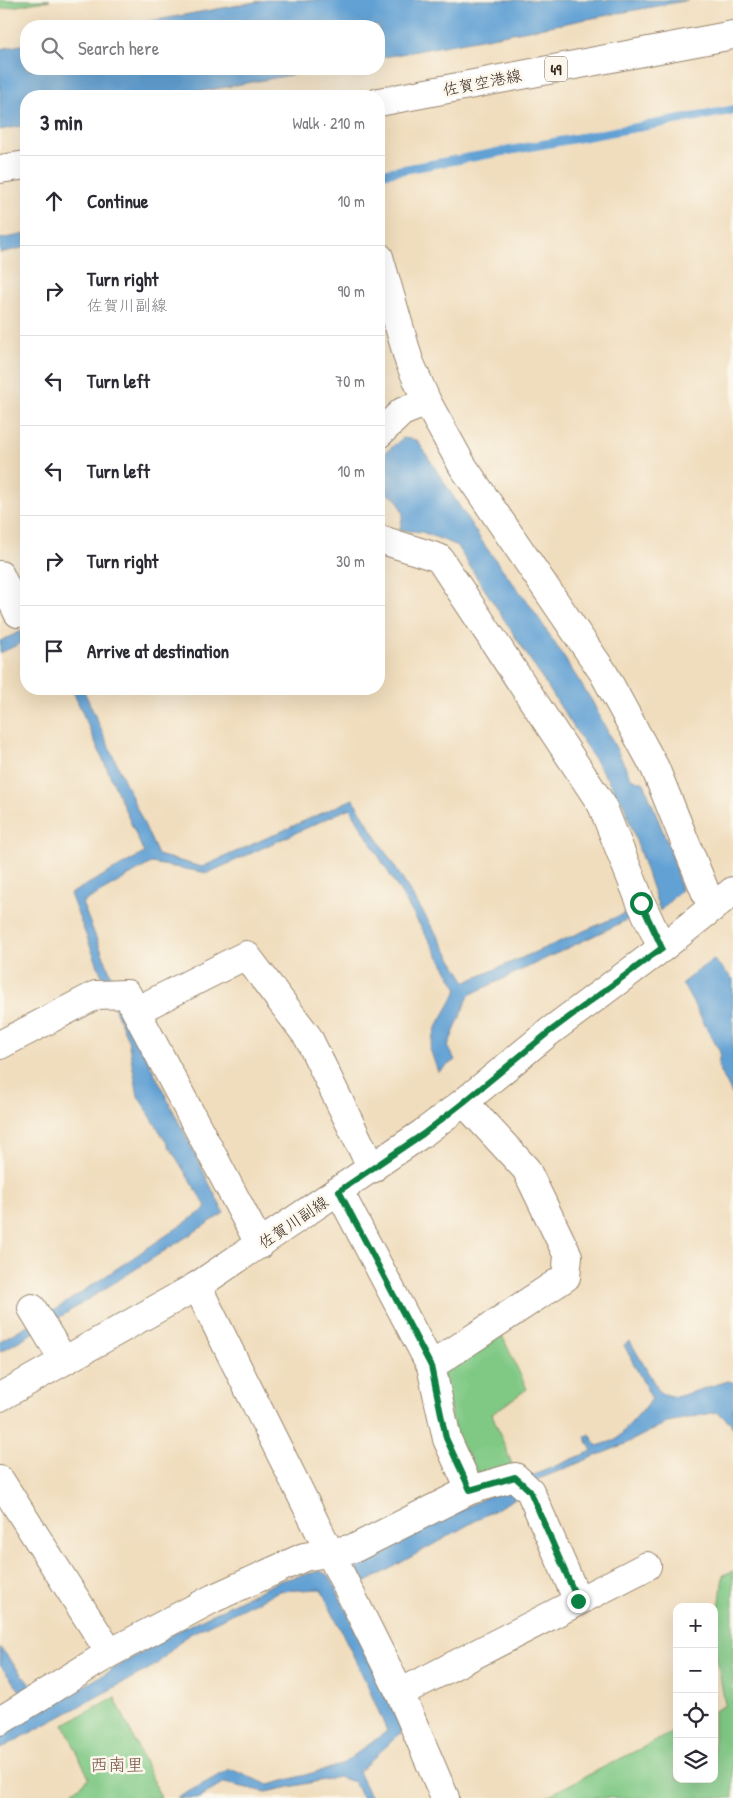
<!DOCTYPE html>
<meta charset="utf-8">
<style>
body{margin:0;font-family:"Patrick Hand","Klee One",sans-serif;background:#f7f7f7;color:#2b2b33}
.controls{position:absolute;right:15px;bottom:15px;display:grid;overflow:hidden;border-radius:10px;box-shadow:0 5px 20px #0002}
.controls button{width:45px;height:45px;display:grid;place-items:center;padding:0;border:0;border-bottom:1px solid #e1e1e2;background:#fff;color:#2b2b33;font:25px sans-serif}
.stop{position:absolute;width:15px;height:15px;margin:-11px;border:4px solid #0b8043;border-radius:50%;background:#fff}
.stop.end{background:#0b8043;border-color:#fff;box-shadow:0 1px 5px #0008}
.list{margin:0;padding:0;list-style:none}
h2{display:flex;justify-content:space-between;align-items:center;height:65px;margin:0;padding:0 20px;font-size:21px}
h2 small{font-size:16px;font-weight:400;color:#7c7c81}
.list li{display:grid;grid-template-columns:32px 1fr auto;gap:15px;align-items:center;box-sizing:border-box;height:90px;padding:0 20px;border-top:1px solid #e1e1e2}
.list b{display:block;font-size:19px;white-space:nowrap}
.list p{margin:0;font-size:16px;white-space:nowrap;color:#7c7c81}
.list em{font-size:16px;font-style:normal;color:#7c7c81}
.icon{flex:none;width:28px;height:28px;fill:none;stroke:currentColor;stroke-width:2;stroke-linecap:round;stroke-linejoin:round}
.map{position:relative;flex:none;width:733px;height:1798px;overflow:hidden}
.search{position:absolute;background:#fff;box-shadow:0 5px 20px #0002;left:20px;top:20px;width:365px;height:55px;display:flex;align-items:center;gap:12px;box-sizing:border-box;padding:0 18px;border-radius:20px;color:#7c7c81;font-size:19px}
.panel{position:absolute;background:#fff;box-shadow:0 5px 20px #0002;left:20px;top:90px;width:365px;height:605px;border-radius:20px}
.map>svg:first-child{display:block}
</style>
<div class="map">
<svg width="733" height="1798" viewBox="0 0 733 1798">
<rect width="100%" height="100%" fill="#fbf7ec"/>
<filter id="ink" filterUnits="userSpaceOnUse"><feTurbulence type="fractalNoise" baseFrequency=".02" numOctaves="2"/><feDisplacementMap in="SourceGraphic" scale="10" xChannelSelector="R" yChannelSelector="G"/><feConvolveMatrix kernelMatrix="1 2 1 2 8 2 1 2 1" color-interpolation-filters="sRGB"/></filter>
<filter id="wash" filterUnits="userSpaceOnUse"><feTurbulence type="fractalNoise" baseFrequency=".0096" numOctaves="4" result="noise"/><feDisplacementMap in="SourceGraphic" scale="20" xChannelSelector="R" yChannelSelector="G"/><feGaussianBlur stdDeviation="1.12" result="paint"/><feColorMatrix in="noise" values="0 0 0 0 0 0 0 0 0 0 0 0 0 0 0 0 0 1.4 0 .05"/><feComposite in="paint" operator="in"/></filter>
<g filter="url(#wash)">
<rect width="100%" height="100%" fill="#f0ddbd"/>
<g fill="#80c985" stroke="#5e7a52">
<path d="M0,0h50l-50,9z"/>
<path d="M499,1329l28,60 -35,25 21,53 -35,14 -22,-43 -14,-69z"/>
<path d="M733,1571v227h-190l134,-68v49h37v-68l11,-6 -10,-58 8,-72z"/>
<path d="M115,1698l46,100h-87l-3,-5 18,-15 -25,-54z"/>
</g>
<g fill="#62a1d4" stroke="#4e6679">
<path d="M266,0h423l-310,58v-32h-255z"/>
<path d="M26,44v25h297l-146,27h-151v29l-26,5v-81z"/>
<path d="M26,234v13l-26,6v-14z"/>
<path d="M403,438l14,2 68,106 47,62 60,93 39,77 13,5 28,72 9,35 -21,21 -36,-106 -168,-260 -34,-13 -22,-2 3,-17 -6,-14 -11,-6 -7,3v-38z"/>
<path d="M26,629v12l-26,12v-12z"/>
<path d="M72,689h11l75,166 44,12 151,-68 113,183 164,-71 1,7 -162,77 -21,51 7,14 -17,12 -8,-23 6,-21 22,-39 -108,-181 -142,65 -57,-10 -69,40 32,79 -9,2 -35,-90 74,-41z"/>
<path d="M713,959l20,20v117l-15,-30 2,-14 -38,-69z"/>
<path d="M119,1006l22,40 83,167 -159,101 -65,38v-11l61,-35 146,-98 -69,-112 -10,-56 -14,-33z"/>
<path d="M630,1341l30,52 16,4 52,-16 5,1v47l-3,-7 -13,-10 -49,10 -45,23 -94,38 -15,16 -151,85 -9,-23 170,-82 68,-28 -7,-14 5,-3 7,12 19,-6 36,-41 -28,-54z"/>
<path d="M320,1571l10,5 73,155 -45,41 13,26h-9l-8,-16 -16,-5 -72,15 -42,-9 -25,15h-22l53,-29 39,16 72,-20 46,-34 -22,-51 -44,-91 -42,2 -93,45 -30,29 -156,84v-14l180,-105 99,-49z"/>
<path d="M0,1647l34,43 -10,6 -24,-31z"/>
</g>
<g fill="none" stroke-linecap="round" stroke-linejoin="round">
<path stroke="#62a1d4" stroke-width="9" d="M379,174l354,-64"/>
</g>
</g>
<g filter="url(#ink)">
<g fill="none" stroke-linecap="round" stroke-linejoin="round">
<defs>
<g id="minor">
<path d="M379,257l30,104 18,41 35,63 141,207 52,96 57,140"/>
<path d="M379,434l23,-22 25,-10"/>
<path d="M379,539l60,19 163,247 39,98 21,45"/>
<path d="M0,575l18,38"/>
<path d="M136,1011l110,-56 62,82 64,132"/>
<path d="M0,1045l96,-50 31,-1 133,251"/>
<path d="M197,1286l203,407 45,105"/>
<path d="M32,1308l32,53"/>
<path d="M431,1366l135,-89 2,-21 -42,-87 -62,-67"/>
<path d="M0,1480l110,173"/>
<path d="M470,1490l45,-13 15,14 48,110"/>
<path d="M400,1693l247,-127"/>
<path d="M0,1721l110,-68 104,-55 90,-41 51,-9 115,-58 -23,-51 -16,-73 -92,-175"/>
</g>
<g id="major">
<path d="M379,102l354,-67"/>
<path d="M0,169l26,-4"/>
<path d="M0,1397l197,-111 226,-153 41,-31 85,-70 113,-84 71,-57"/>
</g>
</defs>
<use href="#minor" stroke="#96846e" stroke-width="30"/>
<use href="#major" stroke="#96846e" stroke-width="30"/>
<use href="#minor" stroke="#fff" stroke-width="28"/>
<use href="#major" stroke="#fff" stroke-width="28"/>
</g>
</g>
<g fill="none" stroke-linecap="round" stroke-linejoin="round" filter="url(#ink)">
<path stroke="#0b8043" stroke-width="6" d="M578,1601l-48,-110 -15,-14 -45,13 -24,-52 -15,-72 -92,-175 84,-57 41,-32 85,-70 113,-84 -21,-45"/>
</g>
<g text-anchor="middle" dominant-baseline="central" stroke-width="5" stroke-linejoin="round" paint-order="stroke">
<rect fill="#fbf7ec" stroke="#75685c" stroke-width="1" x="545" y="56.5" width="22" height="25" rx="4"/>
<g font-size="15" font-weight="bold" fill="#3b2a1e">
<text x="556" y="69">49</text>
</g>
<g font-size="16" fill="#3b2a1e" stroke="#fbf7ec">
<text transform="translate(482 82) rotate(-11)">佐賀空港線</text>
<text transform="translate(293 1222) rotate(-34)">佐賀川副線</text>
</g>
<g font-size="18" fill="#795647" stroke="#fbf7ec">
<text x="117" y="1764">西南里</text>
</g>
</g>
</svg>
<div class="controls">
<button>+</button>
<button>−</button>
<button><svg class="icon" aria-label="locate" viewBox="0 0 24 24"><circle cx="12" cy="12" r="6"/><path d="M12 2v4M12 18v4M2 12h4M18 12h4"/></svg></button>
<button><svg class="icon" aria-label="layers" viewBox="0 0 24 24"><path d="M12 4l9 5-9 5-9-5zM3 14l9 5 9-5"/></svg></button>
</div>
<div class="stop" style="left:641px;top:903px"></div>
<div class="stop end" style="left:578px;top:1601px"></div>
<div class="search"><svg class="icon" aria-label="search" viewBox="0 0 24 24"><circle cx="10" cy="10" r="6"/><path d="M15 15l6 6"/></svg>Search here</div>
<section class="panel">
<h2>3 min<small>Walk · 210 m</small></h2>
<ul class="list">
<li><svg class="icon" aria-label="ahead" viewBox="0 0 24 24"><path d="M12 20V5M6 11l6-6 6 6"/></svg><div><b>Continue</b></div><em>10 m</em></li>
<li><svg class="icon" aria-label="right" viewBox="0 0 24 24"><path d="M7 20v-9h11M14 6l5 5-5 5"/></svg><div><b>Turn right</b><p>佐賀川副線</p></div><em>90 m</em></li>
<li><svg class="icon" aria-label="left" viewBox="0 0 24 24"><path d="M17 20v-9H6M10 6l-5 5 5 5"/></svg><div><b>Turn left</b></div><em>70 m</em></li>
<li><svg class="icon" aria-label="left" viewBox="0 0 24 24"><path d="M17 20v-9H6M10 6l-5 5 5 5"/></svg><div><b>Turn left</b></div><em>10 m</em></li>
<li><svg class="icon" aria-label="right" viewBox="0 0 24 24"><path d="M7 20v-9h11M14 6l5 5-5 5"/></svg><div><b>Turn right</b></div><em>30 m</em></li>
<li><svg class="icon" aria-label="arrive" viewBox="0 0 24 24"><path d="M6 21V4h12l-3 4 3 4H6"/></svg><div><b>Arrive at destination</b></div></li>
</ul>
</section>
</div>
